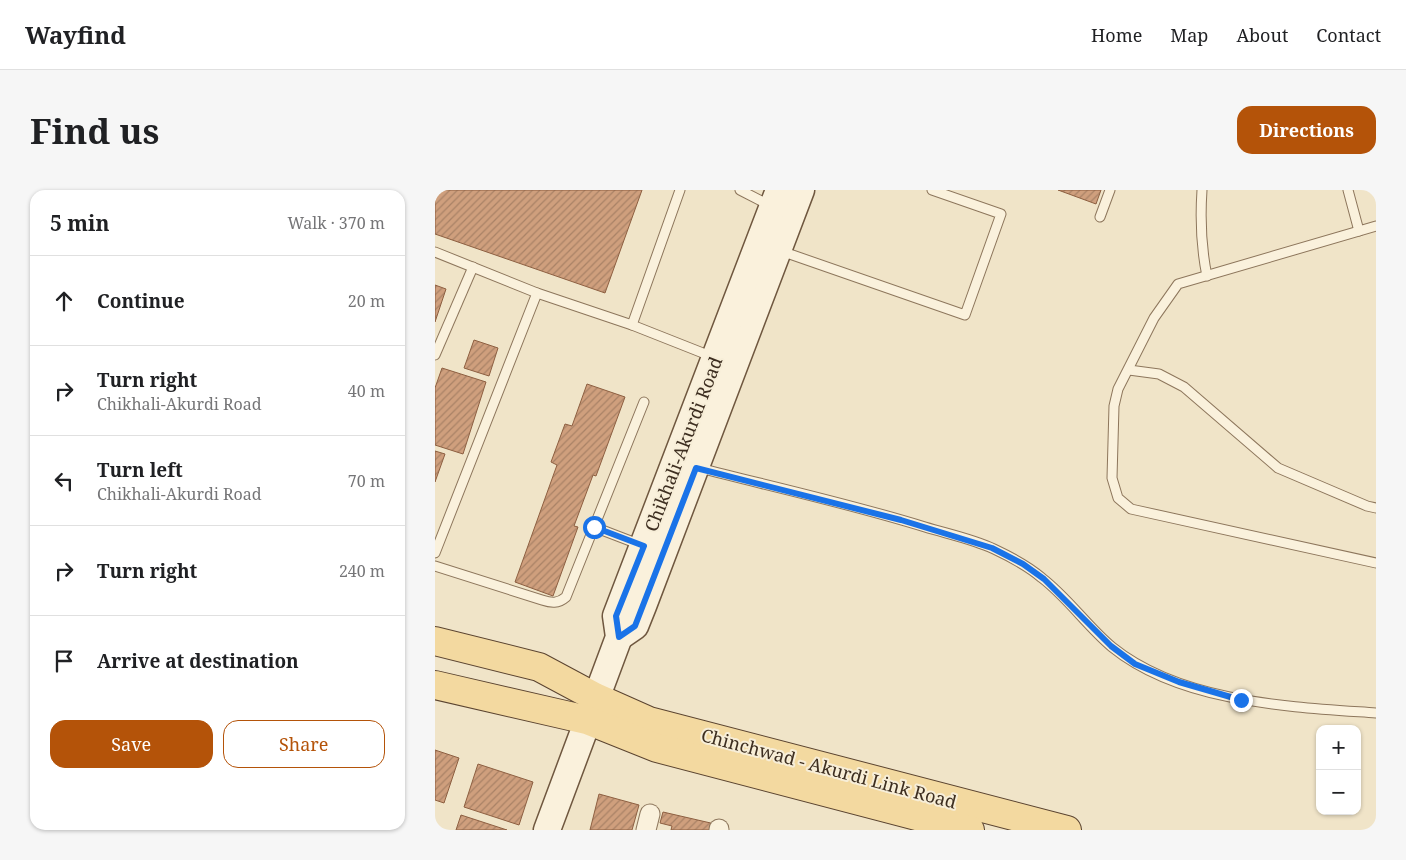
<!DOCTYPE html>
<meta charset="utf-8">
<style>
body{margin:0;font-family:"Noto Serif",serif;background:#f6f6f6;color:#202124}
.controls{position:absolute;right:15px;bottom:15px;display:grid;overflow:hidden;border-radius:10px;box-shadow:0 1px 4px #0004}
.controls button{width:45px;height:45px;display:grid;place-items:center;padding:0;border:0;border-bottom:1px solid #e0e0e0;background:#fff;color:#202124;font:25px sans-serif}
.stop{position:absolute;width:15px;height:15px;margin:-11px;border:4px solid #1a73e8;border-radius:50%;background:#fff}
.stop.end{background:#1a73e8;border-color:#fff;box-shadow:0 1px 5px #0008}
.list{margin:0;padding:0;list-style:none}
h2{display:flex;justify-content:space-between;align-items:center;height:65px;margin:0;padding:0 20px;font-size:21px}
h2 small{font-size:16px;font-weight:400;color:#757577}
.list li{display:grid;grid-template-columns:32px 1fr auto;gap:15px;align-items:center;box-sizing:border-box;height:90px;padding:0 20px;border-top:1px solid #e0e0e0}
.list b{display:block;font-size:19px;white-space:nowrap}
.list p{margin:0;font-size:16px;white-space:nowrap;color:#757577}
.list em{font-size:16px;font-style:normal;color:#757577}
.actions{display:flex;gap:10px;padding:15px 20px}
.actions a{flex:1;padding:11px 0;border:1px solid #b45309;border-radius:15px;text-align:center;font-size:18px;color:#b45309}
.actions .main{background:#b45309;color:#fff}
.icon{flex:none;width:28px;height:28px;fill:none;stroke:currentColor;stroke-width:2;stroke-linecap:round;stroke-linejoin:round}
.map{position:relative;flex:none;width:941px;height:640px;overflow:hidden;border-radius:15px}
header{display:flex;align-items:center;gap:30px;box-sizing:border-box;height:70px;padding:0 25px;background:#fff;border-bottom:1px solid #e0e0e0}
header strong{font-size:24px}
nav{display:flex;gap:28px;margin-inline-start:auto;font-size:18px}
.intro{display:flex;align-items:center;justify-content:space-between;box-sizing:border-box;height:120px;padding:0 30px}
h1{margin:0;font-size:35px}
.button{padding:12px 22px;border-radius:15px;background:#b45309;color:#fff;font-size:18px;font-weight:700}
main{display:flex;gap:30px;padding:0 30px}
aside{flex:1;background:#fff;border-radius:15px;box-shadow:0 1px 4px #0004}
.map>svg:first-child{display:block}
</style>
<header>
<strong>Wayfind</strong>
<nav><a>Home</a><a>Map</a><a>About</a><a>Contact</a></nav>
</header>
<div class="intro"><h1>Find us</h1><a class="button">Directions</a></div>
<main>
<aside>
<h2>5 min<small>Walk · 370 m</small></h2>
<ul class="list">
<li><svg class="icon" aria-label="ahead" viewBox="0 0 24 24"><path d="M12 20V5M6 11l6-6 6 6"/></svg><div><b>Continue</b></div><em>20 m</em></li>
<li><svg class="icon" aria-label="right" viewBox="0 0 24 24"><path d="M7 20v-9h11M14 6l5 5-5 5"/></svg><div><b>Turn right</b><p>Chikhali-Akurdi Road</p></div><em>40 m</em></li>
<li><svg class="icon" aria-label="left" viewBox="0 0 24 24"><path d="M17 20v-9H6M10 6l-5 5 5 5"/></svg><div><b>Turn left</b><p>Chikhali-Akurdi Road</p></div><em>70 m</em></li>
<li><svg class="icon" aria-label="right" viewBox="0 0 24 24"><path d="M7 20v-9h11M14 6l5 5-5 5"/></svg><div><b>Turn right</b></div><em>240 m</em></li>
<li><svg class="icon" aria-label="arrive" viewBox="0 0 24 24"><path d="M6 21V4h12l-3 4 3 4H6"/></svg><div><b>Arrive at destination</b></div></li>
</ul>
<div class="actions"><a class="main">Save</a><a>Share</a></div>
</aside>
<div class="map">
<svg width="941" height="640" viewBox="0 0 941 640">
<defs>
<pattern id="building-hatch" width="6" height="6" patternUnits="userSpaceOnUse" patternTransform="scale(1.25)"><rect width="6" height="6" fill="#cf9f7d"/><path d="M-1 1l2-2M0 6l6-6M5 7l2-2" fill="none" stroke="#a98266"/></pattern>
</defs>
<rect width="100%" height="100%" fill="#f0e4c8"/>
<g fill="url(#building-hatch)" stroke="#8d5f41">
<path d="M0,0h207l-37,103 -170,-59z"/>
<path d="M623,0h43l-5,14z"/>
<path d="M0,95l11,4 -11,33z"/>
<path d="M39,150l24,8 -9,28 -25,-8z"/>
<path d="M7,178l44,14 -23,72 -28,-9v-57z"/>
<path d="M152,194l38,13 -29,79 -3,-1 -19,51 4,1 -25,69 -38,-14 42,-117 -6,-3 14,-38 7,2z"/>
<path d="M0,261l10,3 -10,28z"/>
<path d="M0,560l24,8 -15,45 -9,-3z"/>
<path d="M43,574l55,18 -14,43 -55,-18z"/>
<path d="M164,604l40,11 -7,25h-42z"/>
<path d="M228,622l52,12 -2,6h-42l1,-4 -12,-3z"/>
<path d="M26,625l46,15h-51z"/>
</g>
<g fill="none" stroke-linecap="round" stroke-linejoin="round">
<defs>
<g id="service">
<path d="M305,0l31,16"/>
<path d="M767,0c-2,30 -1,57 5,86"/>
<path d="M913,0l11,41"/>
<path d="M665,27l10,-27"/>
<path d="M941,36l-198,58 -24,34 -36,71 -4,17 -2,72 6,20 13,11 245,54"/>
<path d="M346,61l184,64 36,-101 -69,-24"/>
<path d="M0,62l102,41"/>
<path d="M197,135l81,32"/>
<path d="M0,165l38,-88"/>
<path d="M694,180l30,4 25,13 94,81 89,38 9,2"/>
<path d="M264,278c75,19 152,36 226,59 23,7 48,12 69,22 17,8 34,17 48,29 26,20 45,48 70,69 69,56 180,60 264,66"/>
<path d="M159,337l47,18"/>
<path d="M0,363l102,-260 95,32 48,-135"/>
<path d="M0,376l107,34c9,3 16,4 24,-3l78,-195"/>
</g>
<g id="minor">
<path d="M211,640l4,-16"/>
<path d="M284,640v-1"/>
</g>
<g id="secondary">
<path d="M184,447l16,-11 8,-20 158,-416"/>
<path d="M112,640l72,-193 -3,-21 163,-426"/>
</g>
<g id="primary">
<path d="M0,451l104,26 56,30 54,24 418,109"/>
<path d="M0,495l152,35 70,28 313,82"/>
</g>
</defs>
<use href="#service" stroke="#8d765c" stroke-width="11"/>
<use href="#minor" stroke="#8d765c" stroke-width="21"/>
<use href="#secondary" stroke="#6f573f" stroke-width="29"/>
<use href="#primary" stroke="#5b4430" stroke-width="30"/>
<use href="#service" stroke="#faf1dc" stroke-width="9"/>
<use href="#minor" stroke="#faf1dc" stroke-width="19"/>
<use href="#secondary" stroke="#faf1dc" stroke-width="26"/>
<use href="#primary" stroke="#f3d9a0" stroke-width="28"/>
</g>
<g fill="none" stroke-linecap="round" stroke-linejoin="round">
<path stroke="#1a73e8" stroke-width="6" d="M159,337l50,19 -28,70 3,21 16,-11 61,-158 205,52 91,28 31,16 21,15 67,67 24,18 44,18 62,18"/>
</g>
<g text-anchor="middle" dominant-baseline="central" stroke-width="4" stroke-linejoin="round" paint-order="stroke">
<g font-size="18" fill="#3d2e20" stroke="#f7eed8">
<text transform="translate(248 254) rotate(-69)">Chikhali-Akurdi Road</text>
<text transform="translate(394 578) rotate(15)">Chinchwad - Akurdi Link Road</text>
</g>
</g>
</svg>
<div class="controls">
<button>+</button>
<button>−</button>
</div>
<div class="stop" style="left:159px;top:337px"></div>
<div class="stop end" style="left:806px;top:510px"></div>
</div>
</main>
